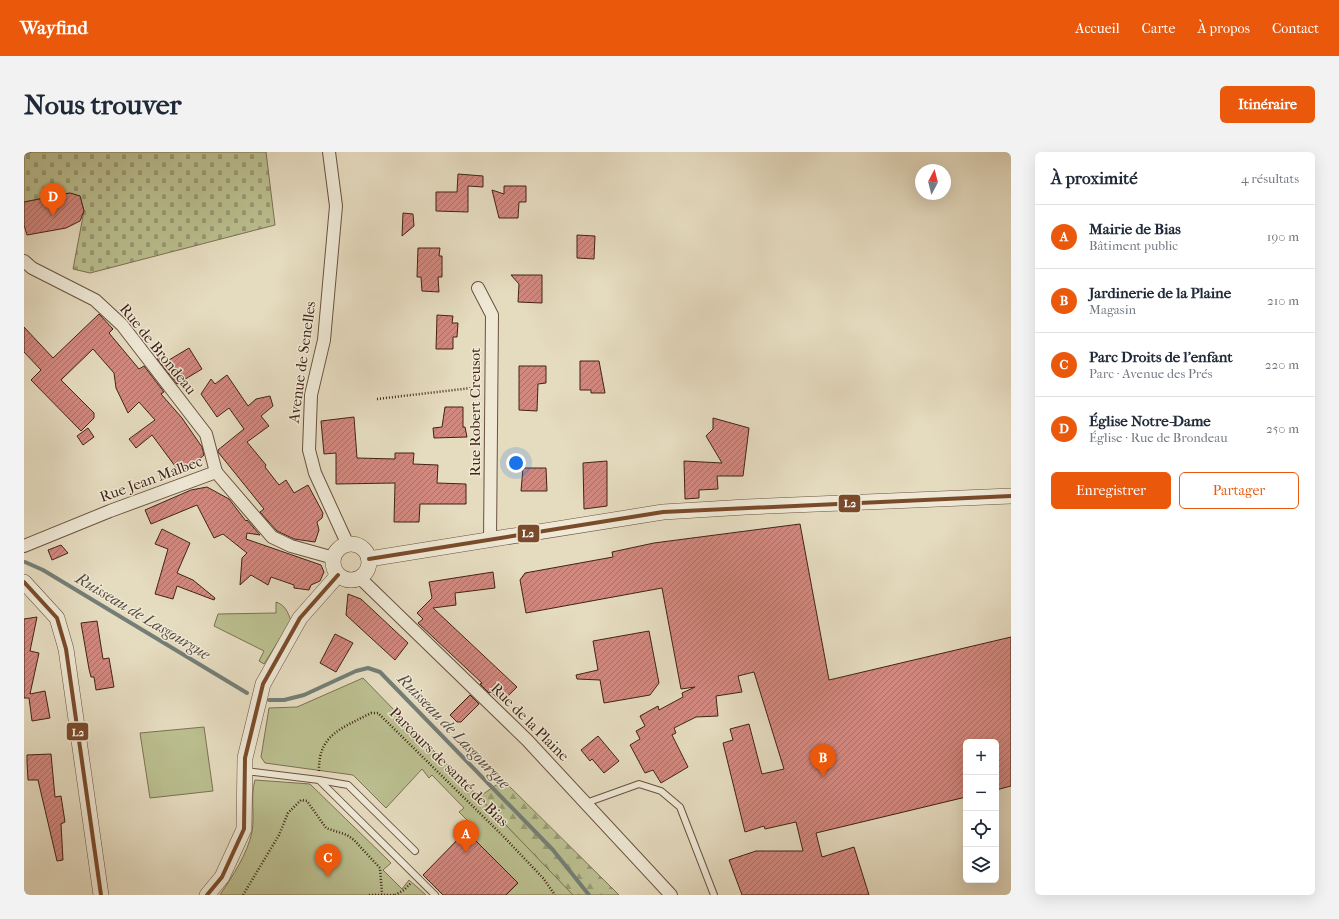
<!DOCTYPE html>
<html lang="fr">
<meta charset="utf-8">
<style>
body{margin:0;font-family:"IM FELL French Canon",serif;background:#f2f2f3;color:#1f2937}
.controls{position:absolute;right:12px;bottom:12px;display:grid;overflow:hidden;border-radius:6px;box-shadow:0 4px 16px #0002}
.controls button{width:36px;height:36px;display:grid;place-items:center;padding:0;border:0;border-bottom:1px solid #e0e1e3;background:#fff;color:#1f2937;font:20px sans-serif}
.compass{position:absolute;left:891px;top:12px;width:36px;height:36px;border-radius:50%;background:#fff;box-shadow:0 4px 16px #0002;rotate:7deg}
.you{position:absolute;left:492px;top:311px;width:14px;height:14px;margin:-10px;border:3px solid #fff;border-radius:50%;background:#1a73e8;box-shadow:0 0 0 6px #1a73e833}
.badge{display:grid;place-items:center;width:26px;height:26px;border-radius:50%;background:#ea580c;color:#fff;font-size:13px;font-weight:700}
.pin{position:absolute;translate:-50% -33px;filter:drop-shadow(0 1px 2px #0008)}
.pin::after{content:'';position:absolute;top:21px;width:14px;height:12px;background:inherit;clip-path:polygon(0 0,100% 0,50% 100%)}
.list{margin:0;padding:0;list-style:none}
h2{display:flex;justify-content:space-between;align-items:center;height:52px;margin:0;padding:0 16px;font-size:17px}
h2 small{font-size:13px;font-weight:400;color:#747a83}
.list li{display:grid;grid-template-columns:26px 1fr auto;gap:12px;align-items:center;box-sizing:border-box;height:64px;padding:0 16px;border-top:1px solid #e0e1e3}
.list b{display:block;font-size:15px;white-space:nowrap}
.list p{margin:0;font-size:13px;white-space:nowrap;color:#747a83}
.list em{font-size:13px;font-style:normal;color:#747a83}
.actions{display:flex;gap:8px;padding:12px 16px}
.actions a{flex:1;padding:9px 0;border:1px solid #ea580c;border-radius:6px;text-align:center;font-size:14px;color:#ea580c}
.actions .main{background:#ea580c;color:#fff}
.icon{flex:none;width:22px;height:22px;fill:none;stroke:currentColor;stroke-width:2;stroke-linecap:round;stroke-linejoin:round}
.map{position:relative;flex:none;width:987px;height:743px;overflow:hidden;border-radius:6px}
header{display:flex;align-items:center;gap:24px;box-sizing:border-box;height:56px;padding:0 20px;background:#ea580c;color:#fff}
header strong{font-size:19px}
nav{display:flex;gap:22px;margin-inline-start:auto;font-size:14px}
.intro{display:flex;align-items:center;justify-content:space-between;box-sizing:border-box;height:96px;padding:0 24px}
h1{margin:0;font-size:28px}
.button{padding:10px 18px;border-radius:6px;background:#ea580c;color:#fff;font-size:14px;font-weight:700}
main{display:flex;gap:24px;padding:0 24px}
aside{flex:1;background:#fff;border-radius:6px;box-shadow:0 4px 16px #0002}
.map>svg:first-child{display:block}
</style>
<header>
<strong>Wayfind</strong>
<nav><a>Accueil</a><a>Carte</a><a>À propos</a><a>Contact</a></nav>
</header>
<div class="intro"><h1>Nous trouver</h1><a class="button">Itinéraire</a></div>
<main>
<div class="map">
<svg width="987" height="743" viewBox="0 0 987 743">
<defs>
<pattern id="forest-firs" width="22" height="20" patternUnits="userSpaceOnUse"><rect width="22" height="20" fill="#babe8f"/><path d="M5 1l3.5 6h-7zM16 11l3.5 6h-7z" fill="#999a74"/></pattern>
<pattern id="cemetery-stones" width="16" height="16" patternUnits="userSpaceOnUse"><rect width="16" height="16" fill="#babe8f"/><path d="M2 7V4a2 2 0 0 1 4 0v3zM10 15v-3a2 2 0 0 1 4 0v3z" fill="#999a74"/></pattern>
<pattern id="building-hatch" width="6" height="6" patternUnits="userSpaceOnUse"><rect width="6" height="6" fill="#d1887f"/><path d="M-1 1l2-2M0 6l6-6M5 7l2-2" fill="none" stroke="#ab6f67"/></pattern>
</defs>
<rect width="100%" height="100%" fill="#e5dbbf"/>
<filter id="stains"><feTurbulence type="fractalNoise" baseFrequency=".005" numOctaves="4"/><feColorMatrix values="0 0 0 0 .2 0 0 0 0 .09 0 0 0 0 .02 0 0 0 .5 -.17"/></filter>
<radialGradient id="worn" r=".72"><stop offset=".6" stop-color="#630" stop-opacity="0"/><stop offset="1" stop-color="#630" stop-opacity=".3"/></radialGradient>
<g fill="#babe8f" stroke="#7e7052">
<path d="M252,450c9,3 12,10 15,19l-27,43 -5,-3 5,-10 -50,-25 4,-12 58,-1z"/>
<path d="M339,526l209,215 1,2h-67l12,-12 -52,-52 5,-7 -12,-12 5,-4 -32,-33 -3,3 -7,-9 -36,39 -33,-33 -88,-12 -4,-6 8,-49 28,-1z"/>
<path d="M180,575l9,64 -63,7 -10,-65z"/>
<path d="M231,628l55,4 81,79 -8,7 19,19 7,-9 17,15h-206c13,-20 27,-40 32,-63 3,-18 -2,-35 3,-52z"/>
</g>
<path fill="url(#forest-firs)" stroke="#7e7052" d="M479,628l116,115h-46l-94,-98z"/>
<path fill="url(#cemetery-stones)" stroke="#7e7052" d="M8,0h234l9,73 -185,48 -17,-4 11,-58 -4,-15 -11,-3 -45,9v-47z"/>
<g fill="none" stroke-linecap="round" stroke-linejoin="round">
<g stroke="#747e76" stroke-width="4">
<path d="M1,410l18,8 204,123"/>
<path d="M245,548h15l20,-5 52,-24 12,-3 12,4 173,178 36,45"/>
</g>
</g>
<g fill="url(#building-hatch)" stroke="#412316">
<path d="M434,22l25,2v11l-15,-1v26l-32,-1v-19h21z"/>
<path d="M480,34h22v16h-7l-1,16h-19l-7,-28 12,4z"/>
<path d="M46,41l10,3 4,15 -4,10 -14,7 -39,7 -3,-10v-23z"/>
<path d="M379,61l10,1 1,12 -12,10z"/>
<path d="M553,83l18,1 -1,23 -17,-1z"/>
<path d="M394,96h22l-1,8h3v21h-4l1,15 -17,-1 -1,-14h-4z"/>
<path d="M487,123h31v28l-24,-1 1,-18z"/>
<path d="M75,162l14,15 -4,4 30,36 5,-3 20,26 -3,2 21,24 20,29 2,8 -14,12 -13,5 -2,-6 -23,-31 -16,13 -3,-4 -4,-5 26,-19 -16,-18 -11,11 -12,-25 -2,-15 -21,-24 -32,31 33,33v5l-13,13 -50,-51 10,-10 -17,-18v-25l29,31z"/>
<path d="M413,163l16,1 -1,7h6l-1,14h-4v12h-17z"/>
<path d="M165,196l13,21 -25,15 -20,-25 2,-2 5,6z"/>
<path d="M556,209h19l6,32h-14v-3h-11z"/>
<path d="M495,214h27v17l-8,1 -1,27 -18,-1z"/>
<path d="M203,223l21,31 8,-7 14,-3 3,10 -12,10 8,10 -22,16 19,23 -1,2 14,18 7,-5 8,13 14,-8 15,28 -1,5 -5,4 2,8 -4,12 -21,-3 -17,-8 -17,-19 4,-3 -46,-57v-2l26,-21 -15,-21 -12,9 -16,-23 10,-15 4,5z"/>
<path d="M421,255h18v20h2l2,10 -33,1 -1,-10 9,-1z"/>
<path d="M330,265l3,41 38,1v-6h19l-1,11 25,1 -1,18 29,1v20h-46l-1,18h-25l1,-39 -59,1v-31l-12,1 -3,-33z"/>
<path d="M689,266l36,10 -6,48h-26l1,13 -19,1v8l-14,1 -1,-38 38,2 -16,-27 7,-7z"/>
<path d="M64,276l6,9 -11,8 -6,-9z"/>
<path d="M583,309v45l-23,3 -1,-46z"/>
<path d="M499,316h23l1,23h-26z"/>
<path d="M183,335l22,12 17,22 1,-1 13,15 -13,-2 -1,6 75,26 3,7 -4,9 -9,4 -2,5 -15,-2v-3l-23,-8 -3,8 -17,-10 -11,10 2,-27 5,-5 -24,-19 -9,4 -17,-33 -46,19 -6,-14 46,-20z"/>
<path d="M776,372l29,156 182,-43v149l-15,4v-48h-30v55l-150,36 6,24 32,-10 15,48h-127l-13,-35 27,-9h47l-7,-29 -31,7 -1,-3 -19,6 -22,-89 10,-3 -3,-11 19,-5 13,50 22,-5 -30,-97 -16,4 4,16 -26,4 2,20 -22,1 -22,11 2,5 -4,2 16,32 -27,16 -8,-13 -8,3 -15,-28 10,-6 -4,-8 9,-5 -5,-10 18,-10 1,4 24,-13 -1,-4 13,-6 -14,2 -19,-101 -136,25 -6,-33 5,-7 88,-16 -1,-5 42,-9z"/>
<path d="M138,377l28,14 -13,30 16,7 22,18 -1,2 -37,-14 -4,13 -18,-5 13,-45 -13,-5z"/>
<path d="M37,393l7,8 -16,7 -4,-10z"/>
<path d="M469,420l2,16 -40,5 1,12 -23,3 84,79 -15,15 -11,-10 -2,1 -9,-9 2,-1 -64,-60 5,-4 -6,-6 15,-15 -3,-16z"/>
<path d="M324,442l13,5 47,44 -13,17 -49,-45z"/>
<path d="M13,465l-7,34 9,2 -9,41 15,-3 5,27 -18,3 -3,-23h-5v-79z"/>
<path d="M73,469l6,38 6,-1 5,29 -18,3 -2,-13h-3l-2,-8 -8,-46z"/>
<path d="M625,479l10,52 -9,12 -46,8 -4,-23 -23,-1 -1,-4 22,-5 -5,-29z"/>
<path d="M311,482l18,9 -17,29 -16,-9z"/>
<path d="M446,543l9,9 -18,18h-4l-7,-7z"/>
<path d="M574,584l21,25 -15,12 -12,-14 -2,2 -9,-11z"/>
<path d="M27,602l4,43 6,-1 4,26 -4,2 2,36 -6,1 -19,-81h-10l-1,-18v-7z"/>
<path d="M442,679l52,52 -12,12h-63l-20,-20z"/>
</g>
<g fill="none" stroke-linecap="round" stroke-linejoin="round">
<defs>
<g id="service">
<path d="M221,619l74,9 116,115"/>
<path d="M295,628l29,5 67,66"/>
<path d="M562,651l53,-19 22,7 19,16 34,88"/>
</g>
<g id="minor">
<path d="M305,0l7,54 -12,134 -13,55 -2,55 6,23 33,72"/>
<path d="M0,109l8,7 63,32 27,25 84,109 10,38"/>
<path d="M454,136l14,27 -2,225"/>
<path d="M192,320l56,65 19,9 43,12"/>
<path d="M0,394l86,-35 106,-39"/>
<path d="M336,426l167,162 144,155"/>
</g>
<g id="tertiary">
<circle cx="327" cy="410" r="18"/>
<path d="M345,407l294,-47 83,-5 265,-11"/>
<path d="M0,430l33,36 9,31 35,246"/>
<path d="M183,743l15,-18 22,-48 1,-71 18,-74 37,-66 38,-43"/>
</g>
</defs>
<use href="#service" stroke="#6a5140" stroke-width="8"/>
<use href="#minor" stroke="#6a5140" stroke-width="14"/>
<use href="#tertiary" stroke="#6a5140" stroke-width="16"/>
<g stroke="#412316" stroke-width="2.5" stroke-dasharray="1 2" stroke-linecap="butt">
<path d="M353,247l103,-12"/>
<path d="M295,619c-1,-37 24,-43 52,-58h7l125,123 40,42 12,17"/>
<path d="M219,743l36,-60 9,-22 13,-13 6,1 19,27 21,7 7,5 26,28 2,26"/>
<path d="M345,743h25"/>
<path d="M371,743l9,-5 7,-7"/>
</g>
<use href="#service" stroke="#eee8d5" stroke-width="6"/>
<use href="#minor" stroke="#eee8d5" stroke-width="12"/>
<use href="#tertiary" stroke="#eee8d5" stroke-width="15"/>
<defs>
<g id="bus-1">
<path d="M345,407l294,-47 348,-16"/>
<path d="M0,430l33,36 9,31 35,246"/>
<path d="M183,743l15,-18 22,-48 1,-71 18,-74 37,-66 38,-43"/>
</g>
</defs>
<use href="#bus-1" stroke="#eee8d5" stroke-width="7"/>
<use href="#bus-1" stroke="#7a4b2a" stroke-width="4"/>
</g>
<g text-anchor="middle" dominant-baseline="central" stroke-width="3" stroke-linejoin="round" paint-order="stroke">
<g font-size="15" fill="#412316" stroke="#eee8d5">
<text transform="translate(134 197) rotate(51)">Rue de Brondeau</text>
<text transform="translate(278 210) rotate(-82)">Avenue de Senelles</text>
<text transform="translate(451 260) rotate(-90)">Rue Robert Creusot</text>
<text transform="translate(127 327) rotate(-20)">Rue Jean Malbec</text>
<text transform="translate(506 570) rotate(45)">Rue de la Plaine</text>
<text transform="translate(425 615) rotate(45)">Parcours de santé de Bias</text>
</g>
<g font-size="16" font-style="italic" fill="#56493e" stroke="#eee8d5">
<text transform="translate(119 464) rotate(31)">Ruisseau de Lasgourgue</text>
<text transform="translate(430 579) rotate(46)">Ruisseau de Lasgourgue</text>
</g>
</g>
<g stroke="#eee8d5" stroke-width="1.5">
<rect x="814" y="342" width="23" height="19" rx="4" fill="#7a4b2a"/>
<rect x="493" y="372" width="23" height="19" rx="4" fill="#7a4b2a"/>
<rect x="42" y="570" width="23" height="19" rx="4" fill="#7a4b2a"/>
</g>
<g font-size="11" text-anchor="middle" font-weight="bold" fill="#fff">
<text x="826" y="355">L2</text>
<text x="504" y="385">L2</text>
<text x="54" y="584">L2</text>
</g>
<rect width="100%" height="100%" filter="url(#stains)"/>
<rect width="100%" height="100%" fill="url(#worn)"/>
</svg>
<div class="controls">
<button>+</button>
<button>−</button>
<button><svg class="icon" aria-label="locate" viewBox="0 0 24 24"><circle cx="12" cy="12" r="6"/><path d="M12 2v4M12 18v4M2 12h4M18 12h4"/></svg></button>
<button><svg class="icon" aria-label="layers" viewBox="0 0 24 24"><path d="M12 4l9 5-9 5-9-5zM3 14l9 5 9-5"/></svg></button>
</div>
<svg class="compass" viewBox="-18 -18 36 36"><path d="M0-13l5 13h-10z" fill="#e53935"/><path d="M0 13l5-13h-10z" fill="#747a83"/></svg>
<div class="you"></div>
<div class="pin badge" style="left:442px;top:701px">A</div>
<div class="pin badge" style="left:799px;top:625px">B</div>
<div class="pin badge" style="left:304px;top:725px">C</div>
<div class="pin badge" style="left:29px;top:64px">D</div>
</div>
<aside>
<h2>À proximité<small>4 résultats</small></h2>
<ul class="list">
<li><span class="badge">A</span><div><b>Mairie de Bias</b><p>Bâtiment public</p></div><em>190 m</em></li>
<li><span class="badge">B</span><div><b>Jardinerie de la Plaine</b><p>Magasin</p></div><em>210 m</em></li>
<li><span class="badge">C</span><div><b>Parc Droits de l'enfant</b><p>Parc · Avenue des Prés</p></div><em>220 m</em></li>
<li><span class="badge">D</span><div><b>Église Notre-Dame</b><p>Église · Rue de Brondeau</p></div><em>250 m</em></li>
</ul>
<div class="actions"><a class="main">Enregistrer</a><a>Partager</a></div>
</aside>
</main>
